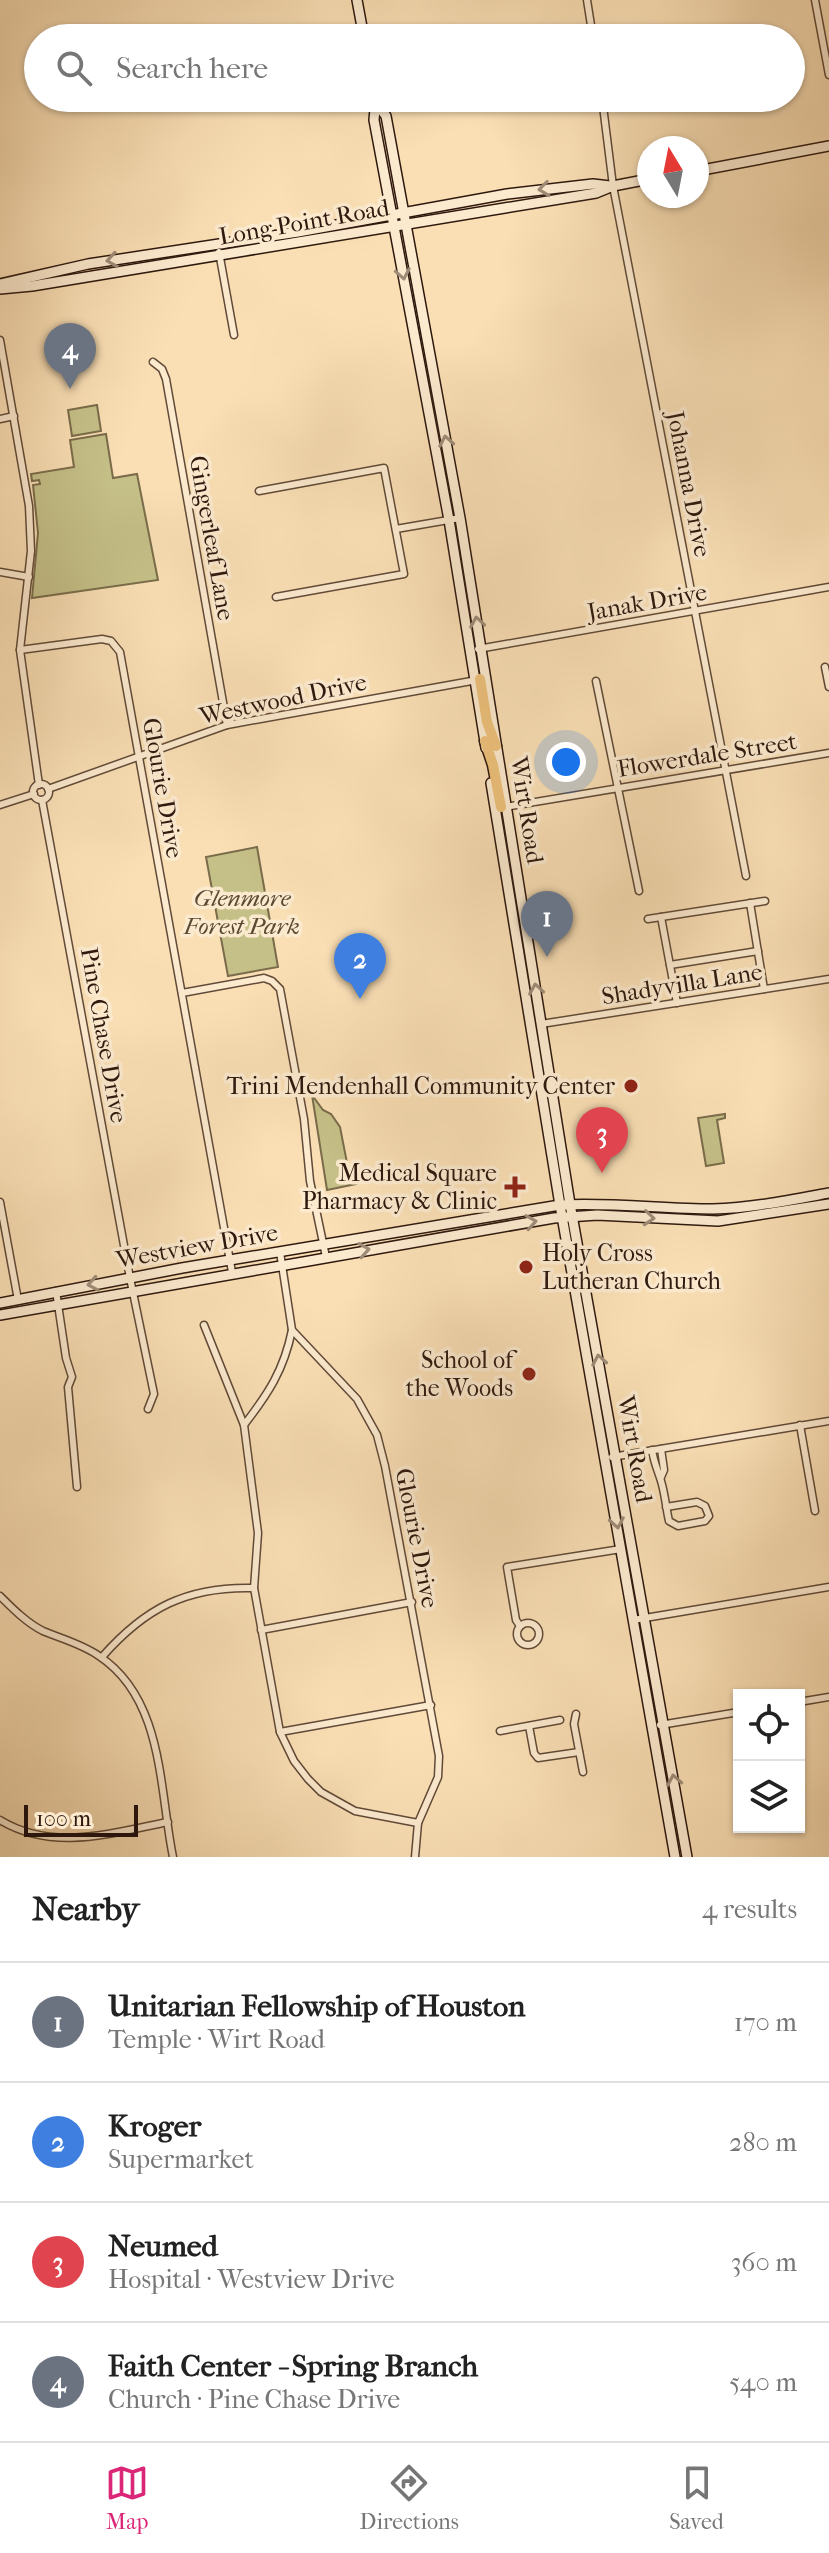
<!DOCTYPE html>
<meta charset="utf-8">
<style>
body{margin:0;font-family:"IM FELL French Canon",serif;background:#f6f6f6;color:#222}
.controls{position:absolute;right:24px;bottom:24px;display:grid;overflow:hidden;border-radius:0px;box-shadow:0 2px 6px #0004}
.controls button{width:72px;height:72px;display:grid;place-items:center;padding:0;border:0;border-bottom:2px solid #e0e0e0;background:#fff;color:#222;font:40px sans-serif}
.compass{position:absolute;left:637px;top:136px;width:72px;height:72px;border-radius:50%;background:#fff;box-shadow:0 2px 6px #0004;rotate:350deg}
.scale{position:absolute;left:24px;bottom:20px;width:114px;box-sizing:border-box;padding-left:8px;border:4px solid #2e180e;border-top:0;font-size:22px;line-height:28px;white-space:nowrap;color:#2e180e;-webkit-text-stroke:6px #fceacf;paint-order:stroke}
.you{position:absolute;left:566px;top:762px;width:28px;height:28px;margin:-20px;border:6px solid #fff;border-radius:50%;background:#1a73e8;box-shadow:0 0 0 12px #1a73e833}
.badge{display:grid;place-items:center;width:52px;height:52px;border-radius:50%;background:#db2777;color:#fff;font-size:26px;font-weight:700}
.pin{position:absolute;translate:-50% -66px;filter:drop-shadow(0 2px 4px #0008)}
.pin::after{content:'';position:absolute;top:42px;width:28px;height:24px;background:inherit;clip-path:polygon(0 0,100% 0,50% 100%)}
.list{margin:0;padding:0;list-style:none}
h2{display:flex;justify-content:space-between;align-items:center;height:104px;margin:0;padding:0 32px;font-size:34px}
h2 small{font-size:26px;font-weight:400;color:#767676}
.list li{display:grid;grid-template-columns:52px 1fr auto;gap:24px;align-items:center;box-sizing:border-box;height:120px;padding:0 32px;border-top:2px solid #e0e0e0}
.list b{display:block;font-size:30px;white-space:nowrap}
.list p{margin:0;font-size:26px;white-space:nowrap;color:#767676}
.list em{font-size:26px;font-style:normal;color:#767676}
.icon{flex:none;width:44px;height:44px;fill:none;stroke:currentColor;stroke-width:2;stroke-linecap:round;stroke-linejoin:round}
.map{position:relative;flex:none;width:829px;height:1857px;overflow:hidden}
.search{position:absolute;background:#fff;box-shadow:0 2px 6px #0004;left:24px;right:24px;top:24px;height:88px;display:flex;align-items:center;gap:20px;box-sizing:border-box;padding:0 28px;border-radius:44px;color:#767676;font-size:30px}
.sheet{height:584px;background:#fff}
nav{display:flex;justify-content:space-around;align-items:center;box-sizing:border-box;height:112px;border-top:2px solid #e0e0e0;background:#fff;font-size:22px;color:#767676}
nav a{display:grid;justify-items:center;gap:4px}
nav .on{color:#db2777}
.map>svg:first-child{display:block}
</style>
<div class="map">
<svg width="829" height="1857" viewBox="0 0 829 1857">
<rect width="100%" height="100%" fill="#fadfb5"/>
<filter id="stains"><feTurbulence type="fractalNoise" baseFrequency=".0025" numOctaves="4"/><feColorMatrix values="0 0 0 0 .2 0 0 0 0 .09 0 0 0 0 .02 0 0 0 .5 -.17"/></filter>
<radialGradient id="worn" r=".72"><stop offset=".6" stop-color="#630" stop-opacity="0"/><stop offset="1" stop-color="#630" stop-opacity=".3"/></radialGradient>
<g fill="#c5c088" stroke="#7a6c4b" stroke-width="2">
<path d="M97,405l4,26 -29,5 -4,-26z"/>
<path d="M106,434l7,44 24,-4 21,106 -126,18 6,-65 -5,-48 7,-1 -1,-4 -7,1 -1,-7 43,-7 -4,-27z"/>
<path d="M257,847l21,120 -50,9 -22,-119z"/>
<path d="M312,1095l11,15 8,4 9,13 8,41 8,16 -29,6z"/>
<path d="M725,1114v4l-8,2 7,43 -18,3 -8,-48z"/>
</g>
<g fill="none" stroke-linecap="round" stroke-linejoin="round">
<defs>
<g id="street">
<path d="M587,0l6,38"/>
<path d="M815,0l14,75"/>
<path d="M602,98l11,88 133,690"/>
<path d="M219,252l15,83"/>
<path d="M0,340l29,166 2,45 -11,99 19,135"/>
<path d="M153,362l9,7 4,10 61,346"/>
<path d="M0,419l14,-3"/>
<path d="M259,491l125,-23 20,106 -128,23"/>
<path d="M396,529l64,-11"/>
<path d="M0,572l29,5"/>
<path d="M478,649l351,-62"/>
<path d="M20,650l82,-11 9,2 9,11 112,620"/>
<path d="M825,667l4,20"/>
<path d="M596,681l43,210"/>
<circle cx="41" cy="792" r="8"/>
<path d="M48,789l179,-64 250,-45"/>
<path d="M42,800l88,478 24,116 -6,15"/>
<path d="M0,805l34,-11"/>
<path d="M505,807l324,-54"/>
<path d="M750,903l14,86"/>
<path d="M661,917l16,86"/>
<path d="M648,919l117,-18"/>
<path d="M670,965l88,-14"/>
<path d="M182,993l82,-15 8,3 8,8 24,130 6,62 16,76"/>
<path d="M541,1024l288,-45"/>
<path d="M0,1202l18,98"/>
<path d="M280,1252l12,78 65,69 20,36 8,31 54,290 -1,21 -20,46 -3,34"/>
<path d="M56,1291l10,67 6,19 -4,10 9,100"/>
<path d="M204,1325l40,100 14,108 -4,55 26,144 14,29 14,18 13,13 34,19 63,12"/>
<path d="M244,1425c24,-31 40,-55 48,-95"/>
<path d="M800,1425l15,86"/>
<path d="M652,1450c2,13 6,21 9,31 4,13 5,27 8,40l9,5 27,-5 4,-5 -4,-10 -8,-4 -31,5"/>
<path d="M612,1457l217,-36"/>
<path d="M661,1477l3,-7 -3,-21"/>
<path d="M0,1596c13,13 27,27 43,35 19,8 39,13 56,25 65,43 60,133 74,201"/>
<path d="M633,1620l196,-33"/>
<circle cx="528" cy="1634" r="11"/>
<path d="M520,1626l-4,-6 -9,-53 114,-18"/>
<path d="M261,1630l151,-28"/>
<path d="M102,1657c43,-49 85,-71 152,-69"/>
<path d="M799,1702l30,-5"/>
<path d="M576,1714l-2,10 9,48"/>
<path d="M660,1725l79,-13"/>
<path d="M529,1726l5,27 4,5 41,-6"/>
<path d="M500,1731l60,-11"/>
<path d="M280,1732l151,-27"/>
<path d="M0,1820c53,32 111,13 168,2"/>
</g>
<g id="secondary">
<path d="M357,0l7,38"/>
<path d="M376,98l-2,22 75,400 37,228"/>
<path d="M377,104l9,12 74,402 110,686 117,653"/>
<path d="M697,171l132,-25"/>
<path d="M0,284l88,-20 210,-32 209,-38 86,-10 17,2"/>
<path d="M0,289l32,-3 564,-93 17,-7 36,-7"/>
<path d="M491,783l69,422 115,652"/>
<path d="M0,1303l182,-35 378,-63c51,-3 102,4 153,4 39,-1 78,-9 116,-16"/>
<path d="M0,1315l554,-97 43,-3 121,6 111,-17"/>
</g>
<g id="primary">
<path d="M480,679l7,43 9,24"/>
<path d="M485,741l8,24 8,42"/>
</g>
</defs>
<use href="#street" stroke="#614a38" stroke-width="9"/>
<use href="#secondary" stroke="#2e180e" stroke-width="12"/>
<use href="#primary" stroke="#2e180e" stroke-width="13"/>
<use href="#street" stroke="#fceacf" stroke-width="6"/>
<use href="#secondary" stroke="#fceacf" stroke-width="9"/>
<use href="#primary" stroke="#edc07a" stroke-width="10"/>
</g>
<defs><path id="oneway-chevron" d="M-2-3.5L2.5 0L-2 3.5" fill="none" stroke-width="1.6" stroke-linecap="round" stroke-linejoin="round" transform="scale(2)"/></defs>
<g stroke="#9f8c78">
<use href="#oneway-chevron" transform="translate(544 189) rotate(173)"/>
<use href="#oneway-chevron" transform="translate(112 260) rotate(171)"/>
<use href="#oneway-chevron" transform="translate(403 274) rotate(80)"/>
<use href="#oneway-chevron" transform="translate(446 441) rotate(-100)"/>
<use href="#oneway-chevron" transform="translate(477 622) rotate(-99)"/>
<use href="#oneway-chevron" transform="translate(536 989) rotate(-99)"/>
<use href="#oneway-chevron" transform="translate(649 1218) rotate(5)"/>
<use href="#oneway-chevron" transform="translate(531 1222) rotate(-9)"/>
<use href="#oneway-chevron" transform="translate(364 1250) rotate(-9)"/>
<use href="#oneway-chevron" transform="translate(93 1284) rotate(170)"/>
<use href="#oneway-chevron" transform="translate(599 1360) rotate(-100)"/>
<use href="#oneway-chevron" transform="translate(617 1523) rotate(80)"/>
<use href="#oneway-chevron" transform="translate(674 1780) rotate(-100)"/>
</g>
<g fill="#8f2418" stroke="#fceacf" stroke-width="3">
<circle cx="631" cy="1086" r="8"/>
<path d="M511 1175h8v8h8v8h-8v8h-8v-8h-8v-8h8z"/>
<circle cx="526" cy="1267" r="8"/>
<circle cx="529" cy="1374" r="8"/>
</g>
<g text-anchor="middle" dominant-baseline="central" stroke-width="7" stroke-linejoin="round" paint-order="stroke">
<g font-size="24" fill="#2e180e" stroke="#fceacf">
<text transform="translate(304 222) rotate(-10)">Long Point Road</text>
<text transform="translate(689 484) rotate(79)">Johanna Drive</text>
<text transform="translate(212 538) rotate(80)">Gingerleaf Lane</text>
<text transform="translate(647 602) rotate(-10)">Janak Drive</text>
<text transform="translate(283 699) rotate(-12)">Westwood Drive</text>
<text transform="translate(707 755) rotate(-9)">Flowerdale Street</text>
<text transform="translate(163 788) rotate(80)">Glourie Drive</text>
<text transform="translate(527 810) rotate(81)">Wirt Road</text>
<text transform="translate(682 984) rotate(-9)">Shadyvilla Lane</text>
<text transform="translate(104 1035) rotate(80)">Pine Chase Drive</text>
<text transform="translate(197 1246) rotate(-10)">Westview Drive</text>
<text transform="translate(635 1449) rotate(80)">Wirt Road</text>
<text transform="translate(417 1538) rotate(79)">Glourie Drive</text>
</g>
<g font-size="24" font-style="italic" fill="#5b4a33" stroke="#fceacf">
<text x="242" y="898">Glenmore<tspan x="242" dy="28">Forest Park</tspan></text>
</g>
<g font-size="24" fill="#2e180e" stroke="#fceacf" text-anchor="end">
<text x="615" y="1086">Trini Mendenhall Community Center</text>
<text x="497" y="1173">Medical Square<tspan x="497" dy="28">Pharmacy &amp; Clinic</tspan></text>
<text x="542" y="1253" text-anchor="start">Holy Cross<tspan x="542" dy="28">Lutheran Church</tspan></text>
<text x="513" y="1360">School of<tspan x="513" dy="28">the Woods</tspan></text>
</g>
</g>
<rect width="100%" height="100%" filter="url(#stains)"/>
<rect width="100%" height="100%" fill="url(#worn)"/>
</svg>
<div class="controls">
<button><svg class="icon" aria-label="locate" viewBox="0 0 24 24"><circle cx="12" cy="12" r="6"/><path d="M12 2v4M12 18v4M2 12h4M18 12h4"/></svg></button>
<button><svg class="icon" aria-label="layers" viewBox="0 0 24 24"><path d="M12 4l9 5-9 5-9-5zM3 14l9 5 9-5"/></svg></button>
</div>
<svg class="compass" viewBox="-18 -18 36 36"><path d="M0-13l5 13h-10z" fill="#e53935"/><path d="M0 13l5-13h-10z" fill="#767676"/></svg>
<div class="scale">100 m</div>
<div class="you"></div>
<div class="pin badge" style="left:547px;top:957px;background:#6b7280">1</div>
<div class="pin badge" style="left:360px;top:999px;background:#3f7fe0">2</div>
<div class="pin badge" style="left:602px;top:1173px;background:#e0444e">3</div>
<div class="pin badge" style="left:70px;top:389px;background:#6b7280">4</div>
<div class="search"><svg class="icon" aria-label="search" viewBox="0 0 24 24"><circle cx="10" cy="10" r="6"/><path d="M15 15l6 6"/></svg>Search here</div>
</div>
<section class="sheet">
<h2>Nearby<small>4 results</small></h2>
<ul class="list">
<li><span class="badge" style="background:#6b7280">1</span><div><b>Unitarian Fellowship of Houston</b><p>Temple · Wirt Road</p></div><em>170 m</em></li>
<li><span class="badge" style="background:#3f7fe0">2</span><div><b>Kroger</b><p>Supermarket</p></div><em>280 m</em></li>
<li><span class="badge" style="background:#e0444e">3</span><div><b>Neumed</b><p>Hospital · Westview Drive</p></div><em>360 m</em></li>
<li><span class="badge" style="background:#6b7280">4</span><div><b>Faith Center - Spring Branch</b><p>Church · Pine Chase Drive</p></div><em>540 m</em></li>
</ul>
</section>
<nav>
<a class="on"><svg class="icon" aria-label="map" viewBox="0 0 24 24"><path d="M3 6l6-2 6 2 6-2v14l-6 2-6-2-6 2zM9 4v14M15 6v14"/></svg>Map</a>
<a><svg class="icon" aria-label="directions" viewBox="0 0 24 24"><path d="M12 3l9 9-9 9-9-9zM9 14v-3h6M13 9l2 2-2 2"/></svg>Directions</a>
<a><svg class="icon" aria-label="saved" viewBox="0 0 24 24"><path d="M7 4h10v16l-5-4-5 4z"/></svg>Saved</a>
</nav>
